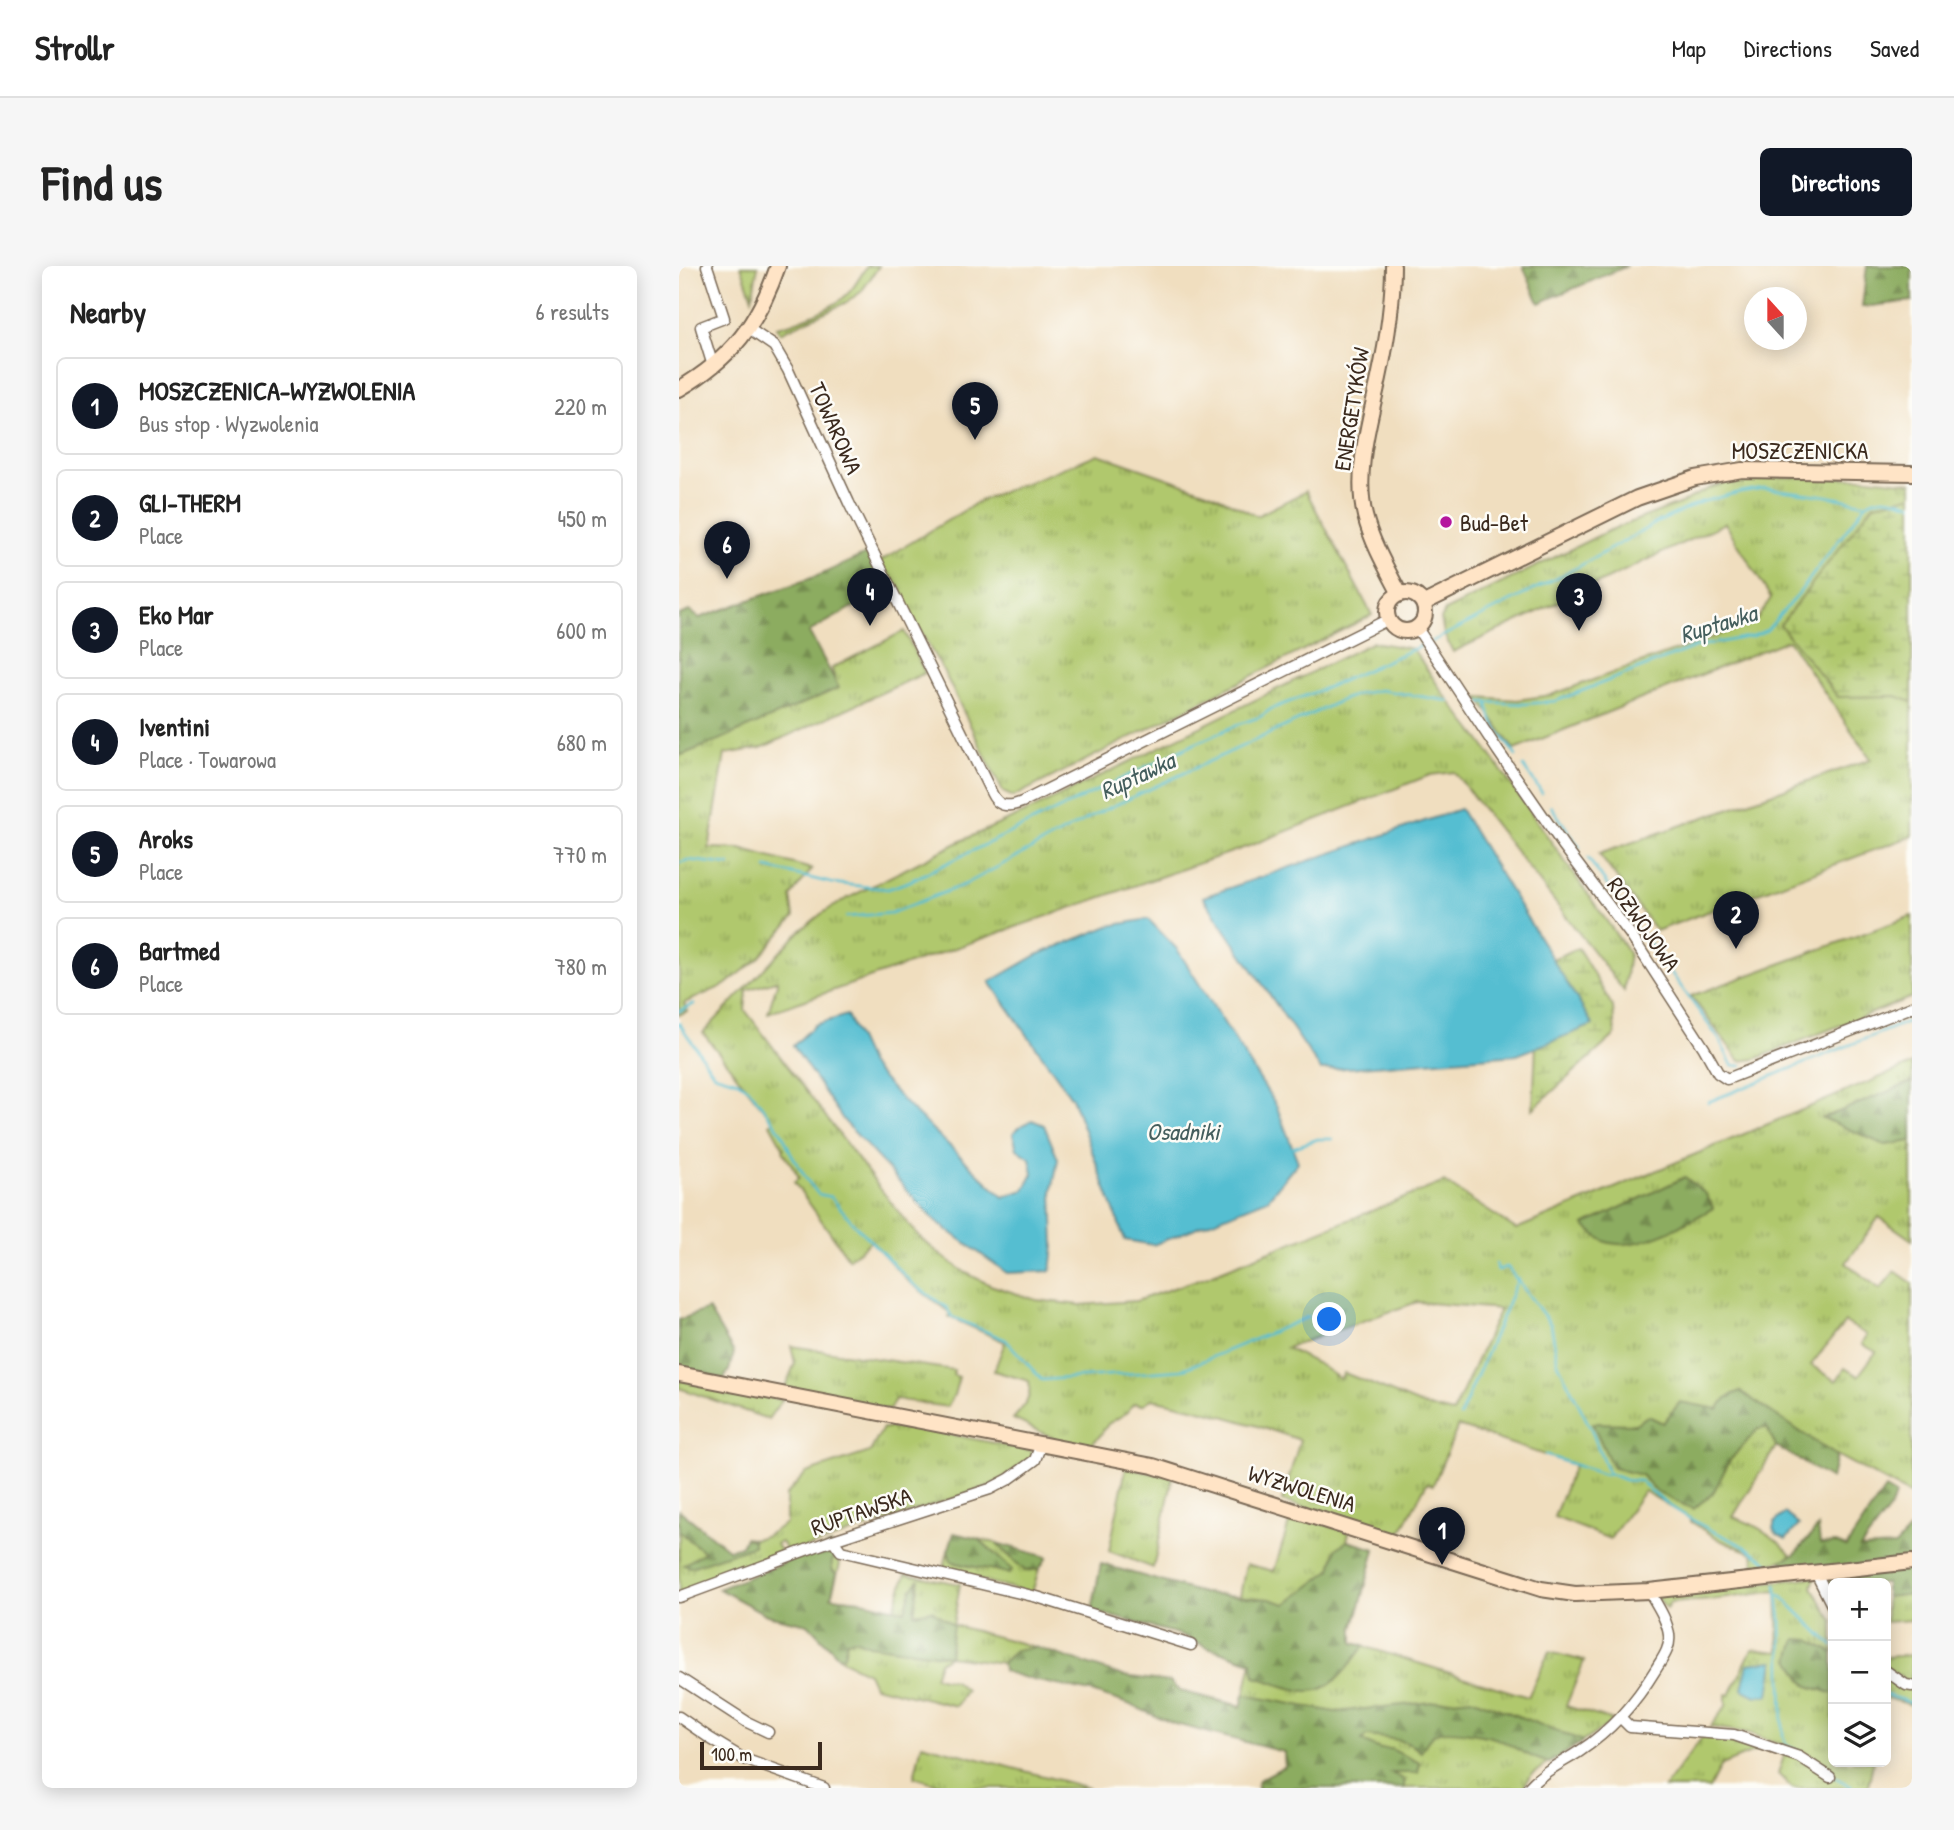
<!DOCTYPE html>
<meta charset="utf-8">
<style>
body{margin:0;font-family:"Patrick Hand",sans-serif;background:#f6f6f6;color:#222}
.controls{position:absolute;right:21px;bottom:21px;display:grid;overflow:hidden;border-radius:10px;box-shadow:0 4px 18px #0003}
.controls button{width:63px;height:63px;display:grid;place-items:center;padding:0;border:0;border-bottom:2px solid #e0e0e0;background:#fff;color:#222;font:35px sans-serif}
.compass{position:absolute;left:1065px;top:21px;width:63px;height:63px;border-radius:50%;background:#fff;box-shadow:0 4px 18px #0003;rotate:339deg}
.scale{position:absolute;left:21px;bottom:18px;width:122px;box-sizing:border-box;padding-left:7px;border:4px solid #3b2a1e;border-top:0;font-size:19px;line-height:24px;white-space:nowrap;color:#3b2a1e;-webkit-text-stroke:5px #fdfcf7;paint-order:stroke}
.you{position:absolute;left:651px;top:1054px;width:24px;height:24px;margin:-18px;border:5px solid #fff;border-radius:50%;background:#1a73e8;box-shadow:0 0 0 10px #1a73e833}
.badge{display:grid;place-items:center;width:46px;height:46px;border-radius:50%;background:#111827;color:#fff;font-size:23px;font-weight:700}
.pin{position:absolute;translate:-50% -58px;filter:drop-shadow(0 2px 4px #0008)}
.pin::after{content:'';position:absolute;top:37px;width:24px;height:21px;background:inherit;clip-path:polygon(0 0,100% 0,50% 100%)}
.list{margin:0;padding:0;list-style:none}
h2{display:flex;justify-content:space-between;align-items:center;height:91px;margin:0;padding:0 28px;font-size:30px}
h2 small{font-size:23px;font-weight:400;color:#767676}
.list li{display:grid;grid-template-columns:46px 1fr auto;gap:21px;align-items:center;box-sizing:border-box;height:98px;margin:0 14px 14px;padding:0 14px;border:2px solid #e0e0e0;border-radius:10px}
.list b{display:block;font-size:26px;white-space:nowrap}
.list p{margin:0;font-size:23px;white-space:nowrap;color:#767676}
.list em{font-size:23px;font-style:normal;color:#767676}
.icon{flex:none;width:38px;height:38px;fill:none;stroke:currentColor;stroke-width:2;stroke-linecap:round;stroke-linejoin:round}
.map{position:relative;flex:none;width:1233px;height:1522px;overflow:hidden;border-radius:10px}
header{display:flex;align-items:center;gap:42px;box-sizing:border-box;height:98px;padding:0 35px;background:#fff;border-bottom:2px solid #e0e0e0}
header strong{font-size:33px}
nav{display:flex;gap:38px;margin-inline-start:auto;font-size:24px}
.intro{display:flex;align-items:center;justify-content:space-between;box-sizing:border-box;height:168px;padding:0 42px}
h1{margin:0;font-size:49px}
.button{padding:18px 32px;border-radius:10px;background:#111827;color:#fff;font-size:24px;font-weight:700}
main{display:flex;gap:42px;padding:0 42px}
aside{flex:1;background:#fff;border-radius:10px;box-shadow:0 4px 18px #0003}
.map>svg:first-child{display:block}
</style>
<header>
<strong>Strollr</strong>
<nav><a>Map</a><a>Directions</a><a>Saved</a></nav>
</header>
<div class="intro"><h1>Find us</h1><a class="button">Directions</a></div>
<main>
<aside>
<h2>Nearby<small>6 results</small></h2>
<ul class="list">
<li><span class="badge">1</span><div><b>MOSZCZENICA-WYZWOLENIA</b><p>Bus stop · Wyzwolenia</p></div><em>220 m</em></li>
<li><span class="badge">2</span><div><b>GLI-THERM</b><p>Place</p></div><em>450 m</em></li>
<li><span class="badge">3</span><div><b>Eko Mar</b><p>Place</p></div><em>600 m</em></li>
<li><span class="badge">4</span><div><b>Iventini</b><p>Place · Towarowa</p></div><em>680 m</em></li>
<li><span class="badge">5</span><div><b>Aroks</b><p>Place</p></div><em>770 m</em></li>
<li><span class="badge">6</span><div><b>Bartmed</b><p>Place</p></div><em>780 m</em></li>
</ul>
</aside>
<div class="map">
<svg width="1233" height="1522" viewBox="0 0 1233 1522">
<defs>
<pattern id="grass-tufts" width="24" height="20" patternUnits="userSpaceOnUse" patternTransform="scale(1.75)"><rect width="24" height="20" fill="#b0c86d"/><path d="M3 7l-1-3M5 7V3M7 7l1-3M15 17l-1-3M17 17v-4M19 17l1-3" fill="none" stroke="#90a359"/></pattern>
<pattern id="forest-firs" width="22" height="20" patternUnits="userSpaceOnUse" patternTransform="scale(1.75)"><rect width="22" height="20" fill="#8cac60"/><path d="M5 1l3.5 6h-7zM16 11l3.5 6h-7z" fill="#748c4f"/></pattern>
<pattern id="wetland-marsh" width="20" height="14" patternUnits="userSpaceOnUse" patternTransform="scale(1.75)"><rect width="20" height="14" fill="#b0c86d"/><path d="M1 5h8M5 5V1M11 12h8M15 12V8" fill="none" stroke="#90a359"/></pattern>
</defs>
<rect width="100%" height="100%" fill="#fdfcf7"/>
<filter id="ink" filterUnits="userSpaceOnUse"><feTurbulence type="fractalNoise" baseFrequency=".0143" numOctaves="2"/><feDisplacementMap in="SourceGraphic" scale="14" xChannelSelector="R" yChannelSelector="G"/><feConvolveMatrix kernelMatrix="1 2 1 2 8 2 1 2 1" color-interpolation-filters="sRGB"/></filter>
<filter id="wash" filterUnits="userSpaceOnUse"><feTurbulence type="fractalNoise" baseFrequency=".00686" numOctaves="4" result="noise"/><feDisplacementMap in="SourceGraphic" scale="28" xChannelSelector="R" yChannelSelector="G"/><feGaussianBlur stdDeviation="1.57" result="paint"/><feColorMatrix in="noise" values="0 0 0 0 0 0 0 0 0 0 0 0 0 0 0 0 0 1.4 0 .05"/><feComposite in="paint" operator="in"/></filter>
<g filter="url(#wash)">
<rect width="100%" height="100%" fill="#f0debf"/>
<g fill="url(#grass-tufts)" stroke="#767946" stroke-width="2" fill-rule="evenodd">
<path d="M62,0h17l-6,32z"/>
<path d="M188,0h12l-18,26 -16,11 -65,30 -3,-6c18,-4 47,-16 62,-26 13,-8 20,-23 28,-35z"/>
<path d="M419,188l112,39 47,23 49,-25 66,124 -359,182 -10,-5 -60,-122 -64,-108 101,-61z"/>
<path d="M1065,211l124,1 44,5v353l-256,95 -57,-77 272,-95 -83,-119 -274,110 -36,-53 39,3 34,-5 204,-73 16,-24 -46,-75 -272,129 -9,-18 -3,-15 4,-8 163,-80 73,-28 29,-15z"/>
<path d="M225,365l21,42 -164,75 -36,6 -16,94 31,1 72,20 -21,27 3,21 -36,42 -33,26 -41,18 3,8 -8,4v-264l157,-65 -4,-18z"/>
<path d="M694,376l40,7 31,45 36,46 149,213 -5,38 -170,-219 -24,3 -181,71 -481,167 10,-33 -31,10 -2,20 134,177 33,42 13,13 21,17 20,14 24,12 46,15 44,5 56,-4 69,-24 239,-95 72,47 396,-165v18l-88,36 61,27 27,-4v99l-33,-23 -33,46 34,26 15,-18 17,12 -1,212 -77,-41 -45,-29 -56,92c23,7 46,22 61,41l-39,9 -2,-14 -31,-12 -32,-20 1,-2 -47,-28 -34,48 -56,-22 20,-52 -116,-39 -25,59 -6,-2 -28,52 -117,-34 18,-61c-49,-17 -98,-31 -148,-41l-10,6 -7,-2 -4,3 -3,6 -20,12 -9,13 -16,15 -70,-33c12,-14 19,-20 16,-38l-35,-10 11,-29 -56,-25 1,-4 -42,-32 -37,-40 -22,18 -55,-77 5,-5 -16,-26 1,-2 -14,-25 3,-3 -70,-88 97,-102 21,-17 21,-13 121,-61 68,-30zM738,1036l83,7 -47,104 -26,-6 -80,-33 -3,-1 -4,6 -20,-14 -34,-17zM1166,1056l22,13 -5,9 14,8 -18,24 -13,-8 -9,13 -25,-16z"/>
<path d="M1233,650v81l-157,62 -15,2 -49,-65z"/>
<path d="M112,1080l163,24 -1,5 6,2 -5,18 -7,12 -52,-8 -6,11 -105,-20 11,-27z"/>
<path d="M1,1114l102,20 -14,19 -89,-31z"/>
<path d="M204,1162l39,1 108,21 3,4 -3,6 -40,26 -202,68 -7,-12 -5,2 6,11 -103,39v-84l50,40 12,-4 4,-8c16,4 28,-7 41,-15v-28l20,-22 64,-21z"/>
<path d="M447,1202l47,9 -20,91 -44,-17z"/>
<path d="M613,1248l57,18 -2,9 28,8 -13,50 -9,29v15l175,54 21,-45 35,9 -18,45 48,15 -83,54 -8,13h-266l2,-8 26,-14 -1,-14 -112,-29 7,-32 63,15 10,-44 -47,-16 -23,-11 -90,-24 9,-47 101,29 38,3 6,-32 28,7z"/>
<path d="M300,1273l17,4 29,28 14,-2 -7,24 -89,-22 5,-20 3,10c19,8 39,6 58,12l3,-2z"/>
<path d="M146,1283l15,15 -9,33 30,3 8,45 45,-31 4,-34 -7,11 -6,20 -11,-3 12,-34 54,10 -7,41 82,22 -20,4 -13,12 -53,-7 -10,6 -5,15 20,4 12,9 -10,16 -82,-20 -6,-13 -23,-11 -37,-38 -41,-9 -48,-26z"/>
<path d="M1233,1304v50l-26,2v-39h-53v15l-7,-17z"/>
<path d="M1136,1311l-3,10 21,34v141h40l-5,26h-76l-14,-14 9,-27 -38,-14 -39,-6 16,-21v-12l4,1 22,-46 27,3 -2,-61 -64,9 -43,3 -4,6 -8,-10 1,-4z"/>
<path d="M1233,1389v27l-6,-1 -20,-14v-10z"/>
<path d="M1207,1412l26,10v17l-25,-7 -1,1z"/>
<path d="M1027,1466l52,12 -2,7 -35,14 -12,23h-45z"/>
<path d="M243,1478l167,44h-138l-37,-11z"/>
</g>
<g fill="url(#forest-firs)" stroke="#646b3f" stroke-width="2">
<path d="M844,0h104l-88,37z"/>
<path d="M1188,0h45v35l-50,6z"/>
<path d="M191,286l15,37 -76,43 30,56 -127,55 -33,13v-141l11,-4 9,7 121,-43z"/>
<path d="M1233,816v59l-27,4 -62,-27z"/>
<path d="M1006,911l21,17 7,14c-26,15 -72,42 -103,35 -9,-1 -19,-12 -26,-18z"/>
<path d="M29,1043l26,44 -5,17 -5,9 -45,-9v-50z"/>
<path d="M1061,1125l96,65 -5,23 -55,-33 -9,-18 -9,1 -28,31 -17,33 -20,16 -35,-16 -17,-18 -28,-7 -21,-45 43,1 13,-8 15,7 17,-21 38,7 8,-11z"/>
<path d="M1206,1223l10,6 -4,12 -31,41 35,-2 17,-19v32l-126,14 -4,-13 13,-6 23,-27 2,17 16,-1 10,4z"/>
<path d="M0,1244l50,40 12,-4 4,-8 8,2v6l-62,21 -7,-2 20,-13 -25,-21z"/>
<path d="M275,1267l25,6 33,31 -3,4c-19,-7 -39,-5 -58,-13l-3,-10z"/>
<path d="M668,1275l28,8 -14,53 -8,26v15l11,3c-13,17 -30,45 -54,45 -16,1 -39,-10 -55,-14l-3,-15 -47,-16 -23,-11 -90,-24 9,-47 101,29 68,6 16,5 45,-34 5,-21z"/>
<path d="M317,1277l51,14 -8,12 -14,2z"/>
<path d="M152,1278l8,9c-7,5 -9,10 -6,18l4,2 -6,24 27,3 47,11 6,-21 8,-11 -5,34 18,-3 21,15 -4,31 -80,-11 -14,-6 -8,2 -3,15 -5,1 -31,-33 -41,-9 -48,-26z"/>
<path d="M1233,1301v27l-26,3v-14h-53v12l-10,-19z"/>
<path d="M1117,1373l14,1 23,13v41c-7,-4 -14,-4 -22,-7 -10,-4 -15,-19 -21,-28z"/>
<path d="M356,1381l88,29 47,6 10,9 61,16 3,-12 91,17 136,-14 112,43 -33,22c-19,-4 -33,-15 -50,-23 -11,-5 -49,-11 -61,-8 -9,3 -13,12 -18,20 -15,-14 -35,-14 -55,-16l-4,5 18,8h11l29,14 -2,10h-26l12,7v8h-147l2,-8 26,-14 -1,-14 -112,-29 -46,-20 -35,-11 -58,-12 -30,-9 -1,-8 13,-12z"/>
</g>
<g fill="url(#wetland-marsh)" stroke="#767946" stroke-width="2">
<path d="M1233,229v207l-16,-6 -58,1 -58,-72 94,-121 13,-2z"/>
<path d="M899,682l35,59 2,28 -82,74 3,-64 14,-85z"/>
</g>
<g fill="#55bed1" stroke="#487478" stroke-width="2">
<path d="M781,543l133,216 -76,30 -196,15 -118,-173z"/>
<path d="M469,653l29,30 99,156 22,57 -30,37 -115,46 -28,-5 -53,-142 -82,-116 47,-27 72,-29z"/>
<path d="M168,749l23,50 38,41 95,91 21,-7 9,-16 -3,-16 -13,-9 -4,-16 9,-8 10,-5 12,5 14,34 -6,33 2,54 -3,25 -44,2 -72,-52 -91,-100 -51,-75 22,-21z"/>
<path d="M1106,1247l14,12 -13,14 -8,-4 -5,-6 2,-7z"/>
<path d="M1095,1395l-5,34 -13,1 -14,-7 6,-25z"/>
</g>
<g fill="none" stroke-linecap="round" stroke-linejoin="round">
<g stroke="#55bed1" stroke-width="2.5">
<path d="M752,376l147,-75 80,-45 43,-20 39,-10 24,-4 63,8 39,8"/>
<path d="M802,436l44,2 31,-3 139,-54 58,-11 14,-6 32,-37 67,-89c16,-11 29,-4 46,0"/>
<path d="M809,436c0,20 17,38 28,54"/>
<path d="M844,500l19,27"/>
<path d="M872,540l29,42"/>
<path d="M909,592l46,65"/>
<path d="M0,597l9,-3 42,5"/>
<path d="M88,602l64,15 57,6 22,-8 269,-130 60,-27 21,-7 11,-8 57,-22 97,-43"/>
<path d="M167,651l45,-4 75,-29 132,-71 244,-113 16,-6 22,-4 69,11"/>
<path d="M964,668l76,105 13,26 10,1"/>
<path d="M0,745l15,-7"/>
<path d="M0,757l35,51 24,7 12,9 32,43 9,20 16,27 11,14 13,3 24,28 58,59 34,24 5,9 54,23 36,40 139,-10 127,-53"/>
<path d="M1029,836l204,-82"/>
<path d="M613,882l26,-9h14"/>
<path d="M817,998l2,6 9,-3 2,2 42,56 7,38 33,66 17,44"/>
<path d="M781,1150l58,-137"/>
<path d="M866,1189l60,20 3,-2 17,7 16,1c17,20 45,36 68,48 24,12 48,21 66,41"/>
<path d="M1097,1319l5,34 2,118 3,8 13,7"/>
<path d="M1101,1329l53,51"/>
<path d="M1207,1429l26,8"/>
<path d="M1154,1510l21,12"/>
</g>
</g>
</g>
<g filter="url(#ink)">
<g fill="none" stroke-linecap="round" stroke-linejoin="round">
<defs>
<g id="street">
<path d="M28,0l17,52 -23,9 12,39"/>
<path d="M70,63l25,17 14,24 61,133 143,291c7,14 18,13 30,8l367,-183"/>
<path d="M738,362l81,123 65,94 67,89 74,114 14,25 9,6 185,-72"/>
<path d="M154,1274l8,11 196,46 154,48"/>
<path d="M1137,1307l17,34"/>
<path d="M0,1331l154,-57 157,-51 19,-10 26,-19 6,-16"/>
<path d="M1207,1405l20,14 6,1"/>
<path d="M0,1412l68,44 21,10"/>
<path d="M0,1451l32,22 33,20 80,29"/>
<path d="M942,1452l9,9 104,8 65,22 31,20"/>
<path d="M849,1522c15,-17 34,-25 52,-37 32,-21 56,-49 76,-82 6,-10 15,-21 13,-34 -2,-16 -12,-30 -20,-44"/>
</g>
<g id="secondary">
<path d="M714,0c0,37 -6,75 -14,112 -9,42 -25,95 -14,138 7,27 22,53 35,78"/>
<path d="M0,123c53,-31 79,-65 99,-123"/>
<circle cx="727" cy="346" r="19"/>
<path d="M745,339l2,-3 211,-104 58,-20 47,-8 170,3"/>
<path d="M0,1108l474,92 388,123 34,5 74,-3 263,-29"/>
</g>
</defs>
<use href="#street" stroke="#7a6956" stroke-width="13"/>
<use href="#secondary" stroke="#7a6956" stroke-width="18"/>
<use href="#street" stroke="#fff" stroke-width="10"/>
<use href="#secondary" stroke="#ffe4c6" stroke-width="14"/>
</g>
</g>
<circle fill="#b5179e" stroke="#fdfcf7" stroke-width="2.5" cx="767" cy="256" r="7"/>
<g text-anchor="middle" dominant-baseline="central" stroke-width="5" stroke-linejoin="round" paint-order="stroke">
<g font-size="23" fill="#3b2a1e" stroke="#fdfcf7">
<text transform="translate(672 143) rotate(-81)">ENERGETYKÓW</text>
<text transform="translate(157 162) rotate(66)">TOWAROWA</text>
<text x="1121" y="184">MOSZCZENICKA</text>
<text transform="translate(965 658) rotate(55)">ROZWOJOWA</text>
<text transform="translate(623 1222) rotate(17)">WYZWOLENIA</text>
<text transform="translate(182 1245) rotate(-19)">RUPTAWSKA</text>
</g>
<g font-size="23" fill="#3b2a1e" stroke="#fdfcf7" text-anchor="start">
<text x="781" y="256">Bud-Bet</text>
</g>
<g font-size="24" font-style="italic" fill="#445e5d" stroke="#fdfcf7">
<text transform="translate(1039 357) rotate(-17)">Ruptawka</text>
<text transform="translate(458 509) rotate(-25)">Ruptawka</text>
<text x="504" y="865">Osadniki</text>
</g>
</g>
</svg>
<div class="controls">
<button>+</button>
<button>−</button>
<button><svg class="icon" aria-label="layers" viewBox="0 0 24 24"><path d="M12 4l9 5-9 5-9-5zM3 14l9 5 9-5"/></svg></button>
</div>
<svg class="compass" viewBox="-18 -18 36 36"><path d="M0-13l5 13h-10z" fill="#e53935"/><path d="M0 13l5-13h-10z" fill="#767676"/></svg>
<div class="scale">100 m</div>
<div class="you"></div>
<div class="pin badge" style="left:763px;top:1299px">1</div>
<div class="pin badge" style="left:1057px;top:683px">2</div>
<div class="pin badge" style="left:900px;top:365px">3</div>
<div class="pin badge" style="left:191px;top:360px">4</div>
<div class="pin badge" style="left:296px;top:174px">5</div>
<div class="pin badge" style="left:48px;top:313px">6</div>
</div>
</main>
